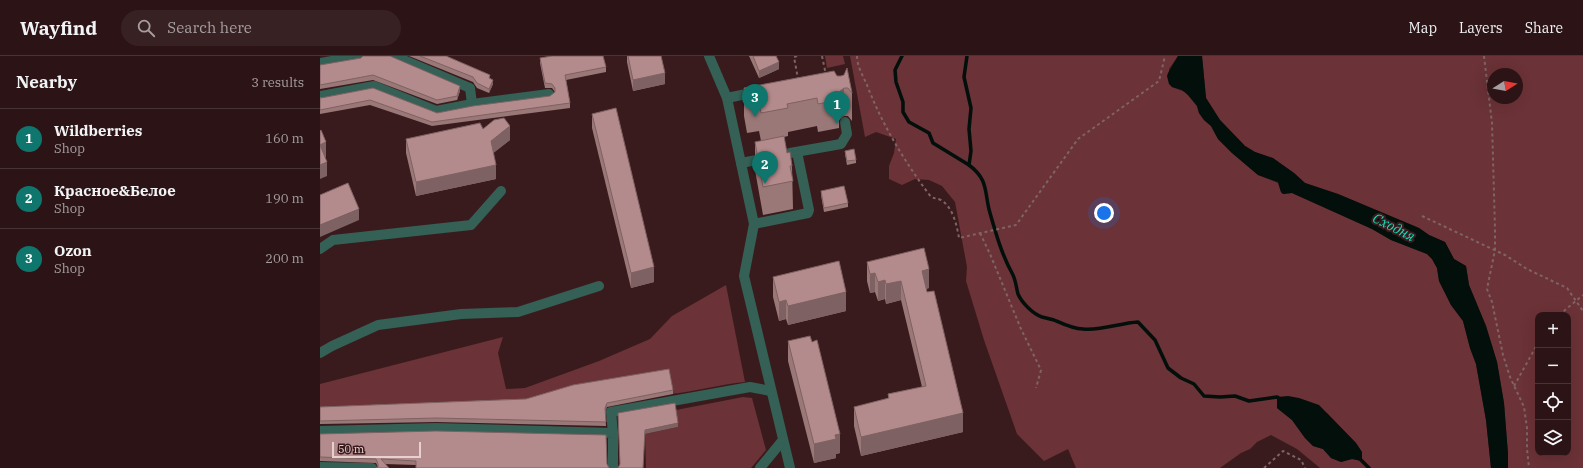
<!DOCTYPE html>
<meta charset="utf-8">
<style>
body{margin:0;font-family:"IBM Plex Serif",serif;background:#382123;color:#f1f3f6}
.controls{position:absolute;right:12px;bottom:12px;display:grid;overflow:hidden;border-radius:8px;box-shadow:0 4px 16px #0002}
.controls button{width:36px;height:36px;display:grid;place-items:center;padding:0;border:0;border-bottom:1px solid #483335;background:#2c1416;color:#f1f3f6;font:20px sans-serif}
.compass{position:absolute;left:1167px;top:12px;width:36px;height:36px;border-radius:50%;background:#2c1416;box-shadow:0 4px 16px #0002;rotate:79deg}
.scale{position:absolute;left:12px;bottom:10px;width:89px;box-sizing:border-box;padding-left:4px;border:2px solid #e6d0d0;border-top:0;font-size:11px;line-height:14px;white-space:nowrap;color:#e6d0d0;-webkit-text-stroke:3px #3a1b1d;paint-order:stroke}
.you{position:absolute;left:784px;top:157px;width:14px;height:14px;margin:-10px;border:3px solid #fff;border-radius:50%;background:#1a73e8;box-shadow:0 0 0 6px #1a73e833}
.badge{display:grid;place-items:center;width:26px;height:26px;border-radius:50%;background:#0f766e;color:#fff;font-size:13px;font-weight:700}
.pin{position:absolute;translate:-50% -33px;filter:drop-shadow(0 1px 2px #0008)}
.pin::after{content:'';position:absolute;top:21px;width:14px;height:12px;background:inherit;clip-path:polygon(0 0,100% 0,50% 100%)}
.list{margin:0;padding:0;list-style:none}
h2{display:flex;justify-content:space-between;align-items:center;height:52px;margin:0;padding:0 16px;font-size:17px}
h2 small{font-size:13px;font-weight:400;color:#a69ea1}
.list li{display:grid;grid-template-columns:26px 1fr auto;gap:12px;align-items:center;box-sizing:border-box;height:60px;padding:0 16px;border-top:1px solid #483335}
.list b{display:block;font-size:15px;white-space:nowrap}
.list p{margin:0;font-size:13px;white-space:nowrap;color:#a69ea1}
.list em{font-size:13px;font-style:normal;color:#a69ea1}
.icon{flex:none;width:22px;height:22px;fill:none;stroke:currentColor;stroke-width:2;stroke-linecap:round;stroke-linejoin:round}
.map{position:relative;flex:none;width:1263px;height:412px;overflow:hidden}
header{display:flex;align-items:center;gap:24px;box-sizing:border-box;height:56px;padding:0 20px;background:#2c1416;border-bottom:1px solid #483335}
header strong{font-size:19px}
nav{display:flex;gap:22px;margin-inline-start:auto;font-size:14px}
.search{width:280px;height:36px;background:#382123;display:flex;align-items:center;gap:10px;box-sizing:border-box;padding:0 14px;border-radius:22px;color:#a69ea1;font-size:15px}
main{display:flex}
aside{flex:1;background:#2c1416}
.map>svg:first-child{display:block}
</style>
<header>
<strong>Wayfind</strong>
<div class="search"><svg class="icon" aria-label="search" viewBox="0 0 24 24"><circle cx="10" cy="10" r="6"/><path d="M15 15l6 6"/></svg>Search here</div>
<nav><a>Map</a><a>Layers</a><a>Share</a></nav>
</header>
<main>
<aside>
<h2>Nearby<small>3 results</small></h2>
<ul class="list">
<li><span class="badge">1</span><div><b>Wildberries</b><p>Shop</p></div><em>160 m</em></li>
<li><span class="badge">2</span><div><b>Красное&amp;Белое</b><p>Shop</p></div><em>190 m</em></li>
<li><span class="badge">3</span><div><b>Ozon</b><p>Shop</p></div><em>200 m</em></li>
</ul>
</aside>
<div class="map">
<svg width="1263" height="412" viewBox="0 0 1263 412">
<rect width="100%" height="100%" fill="#3a1b1d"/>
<g fill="#6b3237" fill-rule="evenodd">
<path d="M505,0h18l2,8 -18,4z"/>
<path d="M530,0h328l-9,13 3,18 13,5 3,3 9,11 2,7 5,7 7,6 7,13 14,14 26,22 20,8 3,9 2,2 9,-1 80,36 19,11 36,14 5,5 5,9 2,13 12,24 12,16 7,27 6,16 10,56 5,48h-171l-23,-19 -26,-14 -14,7 -7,7 -9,4 -21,15h-144l-8,-19 -24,12 -27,-27 -33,-94 -18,-59 1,-14 -12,-65 -13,-16 -13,-6 -14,-1 -13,6 -13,-6v-13l5,-13 2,-14 -20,-7 -11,5zM957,352l50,5 29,30 6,9v9l-10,-2 -11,3 -10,-4 -8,-9 -10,-3 -8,-8 -13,-18z"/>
<path d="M882,0h381v412h-75v-14l-4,-51 -7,-41 -11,-36 -17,-41 -3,-19 -12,-7 -9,-17 -16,-7 -10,-7 -81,-34 -33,-11 -11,-10 -22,-15 -17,-6 -10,-6 -25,-26 -14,-22zM1173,18h24v24h-24zM1218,259h30v138h-30z"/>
<path d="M406,229l19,97c-25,2 -50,10 -75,12 -116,9 -233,13 -350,18v-28l183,-47 -5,16 8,36 19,-1 74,-27 51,-22 22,-23z"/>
<path d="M423,341l9,1 14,52 -15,18h-105l-1,-34 33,-7 -2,-17z"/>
</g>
<g fill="#020f0b">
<path d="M858,0h24l4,42 14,22 25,26 10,6 18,6 21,15 11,10 33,11 81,34 10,7 16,7 9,17 12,7 3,19 17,41 11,36 7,41 4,51v14h-17l-5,-48 -10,-56 -6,-16 -7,-27 -12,-16 -12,-24 -2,-13 -5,-9 -5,-5 -36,-14 -19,-11 -80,-36 -9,1 -2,-2 -3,-10 -20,-7 -26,-22 -14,-14 -7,-13 -7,-6 -5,-7 -2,-7 -9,-11 -6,-5 -10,-3 -3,-3 -2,-8 1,-3z"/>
<path d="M968,340l11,2 20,7 37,38 6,9v9l-10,-2 -11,3 -10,-4 -8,-9 -10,-3 -8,-8 -13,-18 -15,-12v-11z"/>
</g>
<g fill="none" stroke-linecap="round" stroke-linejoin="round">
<g stroke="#020f0b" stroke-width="3.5">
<path d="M582,0l-7,14 1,12 7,20v10l6,10 20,11 4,10 36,22"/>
<path d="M647,0l-3,21 7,31 -2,21 2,22 -2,14c20,15 15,27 21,48 6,21 12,42 22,60 4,7 4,14 6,21 4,9 15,20 24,23 4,1 8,2 12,3 9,4 19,9 29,9 18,2 37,-6 55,-7l17,18 13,28 13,10 13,6 10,12 16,1 15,-1 14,5 28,-4 3,2"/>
<path d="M1039,402l10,10"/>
</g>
<g stroke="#7f6465" stroke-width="2" stroke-dasharray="3 3" stroke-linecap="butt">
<path d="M477,0l-3,1 4,22"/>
<path d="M502,0l4,19"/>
<path d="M537,0c0,10 6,20 10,29 15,39 36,74 61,108 5,7 6,4 13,7 12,7 16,26 18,38l57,-13 62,-86 81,-58 6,-25"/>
<path d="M1164,0l8,67 3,106v21l-8,39 5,13 11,53 7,22 14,30 3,21v21l2,19"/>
<path d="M1102,160l83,39 22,14 40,19 16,23"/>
<path d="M660,177l10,21 31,75 20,41 -5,18"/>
<path d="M1239,259l24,-20"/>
<path d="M1194,330l24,-43"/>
<path d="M944,412l19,-17 18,9 4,8"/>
</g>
<g stroke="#346055" stroke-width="10">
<path d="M74,0l76,32 2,16"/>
<path d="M389,0l18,42 27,126 54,-11 1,-3 -12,-58"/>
<path d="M0,7l40,-7"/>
<path d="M0,40l54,-10 62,25 36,-7 77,-10"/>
<path d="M407,42l29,-6"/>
<path d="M470,97l51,-9 6,-10 -2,-12"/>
<path d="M421,107l26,-5"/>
<path d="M434,168l-10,52 46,192"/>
<path d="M0,193l13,-9 138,-15 30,-34"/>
<path d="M0,297l12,-7 46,-21 83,-11 57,-2 81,-26"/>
<path d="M0,375l116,-3 177,5v35"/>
<path d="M293,377l-2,-21 139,-25 21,4"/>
<path d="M0,411l52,1"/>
<path d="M440,412l23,-28"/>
</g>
</g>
<g fill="#9b7878">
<path d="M89,0h37l44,22 3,6 -4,9 -12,-5 -4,-6z"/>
<path d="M307,0h34l4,28 -32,7 -6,-29z"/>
<path d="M429,0h27l3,13 -20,9z"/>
<path d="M220,2l66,9v5l-40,8 4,23v5l-138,18 -62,-21 -50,9v-17l1,1 52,-10 64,25 113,-17 5,-4 -3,-4h-7l-5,-25z"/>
<path d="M0,9l140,26 -3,9 -20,4 -64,-24 -53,9z"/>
<path d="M524,19l8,18v28l-4,-5h-4l-5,4v8l-21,4 -1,-6 -29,6v4l-4,1 3,16 5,13 1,43 -30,6 -8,-45v-28l6,-1 -2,-10 -12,2 -3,-17v-28l93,-12h4z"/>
<path d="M272,58l62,168 -23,6 -39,-160z"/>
<path d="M163,73l27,11 -17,13 3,26 -80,17 -10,-43v-14z"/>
<path d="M525,95l11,9v3l-9,2 -2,-11z"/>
<path d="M501,135l27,12v4l-24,5 -3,-17z"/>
<path d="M547,206l62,26 -3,1 37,143 -102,24 -7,-30v-19l34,-8v-5l34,-7 -21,-87 -15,4 -1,-5 -7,2 -3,-9 -5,1 -3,-12z"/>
<path d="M453,221l73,34 -58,14 -2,-6 -7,2 -6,-24z"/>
<path d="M468,285l52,112 -4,1v4l-22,5 -26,-102z"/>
<path d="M353,334v4l-66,13 -2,5 1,14 -170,-4 -116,2v-17l206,-8z"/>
<path d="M0,378l287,30 -191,1 -31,-1 -7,3 -2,-4 -56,-2z"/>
</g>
<g fill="#7e6162">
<path d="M459,6v7l-20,9v-7z"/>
<path d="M345,17v11l-32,7v-11z"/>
<path d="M173,24v4l-4,9v-4z"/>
<path d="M140,30v5l-3,9v-4z"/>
<path d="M524,32v28l-5,4v-28z"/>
<path d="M190,70v14l-19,15v-14z"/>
<path d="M6,86v15l-6,2v-14z"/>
<path d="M7,106v14l-7,3v-14z"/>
<path d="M176,109v14l-80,17v-14z"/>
<path d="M39,153v11l-39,17v-12z"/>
<path d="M334,211v15l-23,6v-15z"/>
<path d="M609,213v19l-7,2v-19z"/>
<path d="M555,217v19l-5,1v-19z"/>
<path d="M565,224v19l-7,2v-19z"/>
<path d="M581,225v19l-15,4v-20z"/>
<path d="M526,236v19l-58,14v-19z"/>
<path d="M466,244v19l-7,2v-19z"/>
<path d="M287,347v4l-2,5v-4z"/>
<path d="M643,357v19l-102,24v-19z"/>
<path d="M358,367v4l-33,7v-4z"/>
<path d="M520,378v19l-4,1v4l-22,5v-19l21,-9z"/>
</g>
<g fill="#b48b8c" stroke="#7e6162">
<path d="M43,0h27l70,30 -3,10 -20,4 -64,-25 -53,10v-20l41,-7z"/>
<path d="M100,0h26l44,19 -1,3 4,2 -4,9 -12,-6 -4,-6z"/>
<path d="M232,0h51l3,11 -41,8 5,28 -138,19 -62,-22 -50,10v-13l1,1 52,-10 64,25 36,-7 77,-10 5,-4v-4l-3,-4 -7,-1 -5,-25z"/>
<path d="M308,0h33l4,17 -32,7z"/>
<path d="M433,0h23l3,6 -20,9z"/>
<path d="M527,12l5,25 -4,-5h-4l-5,4v8l-21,4 -1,-6 -30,6 1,4 -27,5 -2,-10 -12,2 -3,-17 90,-17 3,5h4l3,-1z"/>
<path d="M296,52l38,159 -23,6 -39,-159z"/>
<path d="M184,62l6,8 -19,15 5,24 -80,17 -10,-43 74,-16 3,6 11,-9z"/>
<path d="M1,74l5,12 -6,3 7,17 -7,3v-34z"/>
<path d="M464,80l3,17 3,-1 2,14h-2l3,15 -30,6 -8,-45z"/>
<path d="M534,93l2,11 -9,1 -2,-10z"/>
<path d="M28,127l11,26 -39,16v-30z"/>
<path d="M524,130l4,17 -24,5 -3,-17z"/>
<path d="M604,192l5,21 -7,2 5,21 7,-1 29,122 -102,24 -7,-30 35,-9 -1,-4 38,-8 -25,-105 -15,3 -1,-4 -7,2 -3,-9 -5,1 -3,-12z"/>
<path d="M519,205l7,31 -58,14 -2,-6 -7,2 -6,-25z"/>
<path d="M490,280l2,6 5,-2 23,94 -5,1 1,4 -22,5 -26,-103z"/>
<path d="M349,313l4,21 -66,13 -2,5 1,14 -170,-4 -116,3v-14l206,-8 47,-14z"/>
<path d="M355,347l3,20 -33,7 -2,38h-25l2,-4 -2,-51z"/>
<path d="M116,375l170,4 1,29 2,4h-193v-7l-35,-2 8,9h-13l2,-1v-3l-2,-5 -56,-2v-23z"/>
</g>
<g text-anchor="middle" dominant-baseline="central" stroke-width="4" stroke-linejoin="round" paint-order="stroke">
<g font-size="14" font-style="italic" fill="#17ddbb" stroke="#3a1b1d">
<text transform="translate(1074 171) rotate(27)">Сходня</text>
</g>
</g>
</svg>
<div class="controls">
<button>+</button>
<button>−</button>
<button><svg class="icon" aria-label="locate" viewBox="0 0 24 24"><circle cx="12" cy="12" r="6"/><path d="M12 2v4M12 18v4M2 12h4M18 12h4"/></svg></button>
<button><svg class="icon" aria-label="layers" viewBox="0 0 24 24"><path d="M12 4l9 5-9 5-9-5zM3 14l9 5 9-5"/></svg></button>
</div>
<svg class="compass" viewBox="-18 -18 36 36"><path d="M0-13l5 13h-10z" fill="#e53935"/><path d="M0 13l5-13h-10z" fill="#a69ea1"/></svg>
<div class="scale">50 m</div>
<div class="you"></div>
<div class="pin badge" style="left:517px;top:68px">1</div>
<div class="pin badge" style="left:445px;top:128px">2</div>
<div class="pin badge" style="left:435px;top:61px">3</div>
</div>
</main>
